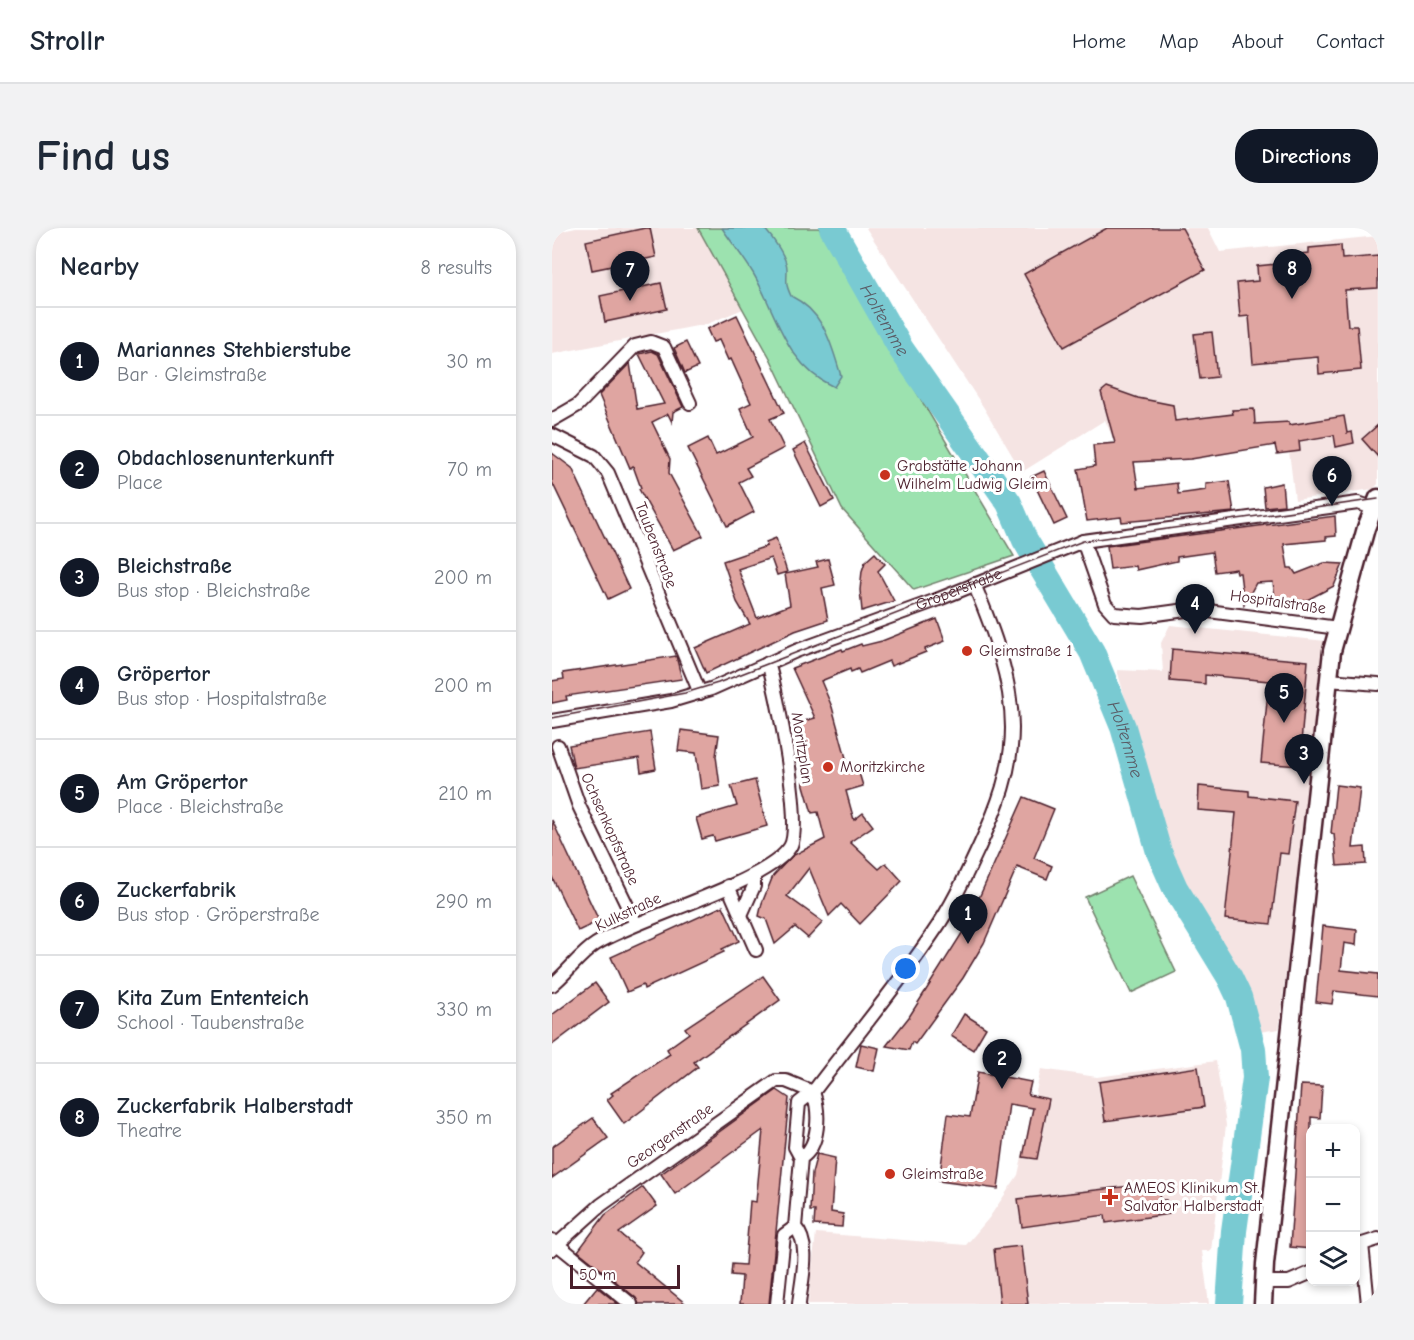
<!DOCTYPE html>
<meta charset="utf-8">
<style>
body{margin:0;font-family:"Comic Neue",sans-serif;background:#f2f2f3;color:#1f2937}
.controls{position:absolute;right:18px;bottom:18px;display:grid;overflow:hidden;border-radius:12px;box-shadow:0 3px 9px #0003}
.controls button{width:54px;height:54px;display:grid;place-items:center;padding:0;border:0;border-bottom:2px solid #e0e1e3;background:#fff;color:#1f2937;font:30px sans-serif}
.scale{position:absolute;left:18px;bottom:15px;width:110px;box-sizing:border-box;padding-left:6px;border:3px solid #4a1f2b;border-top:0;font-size:16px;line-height:21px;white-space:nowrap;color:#4a1f2b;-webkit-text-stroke:4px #fff;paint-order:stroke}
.you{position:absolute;left:354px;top:741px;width:21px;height:21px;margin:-15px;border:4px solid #fff;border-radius:50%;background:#1a73e8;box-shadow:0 0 0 9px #1a73e833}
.badge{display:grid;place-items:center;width:39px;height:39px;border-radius:50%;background:#111827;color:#fff;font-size:20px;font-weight:700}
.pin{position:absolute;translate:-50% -50px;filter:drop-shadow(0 2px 3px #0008)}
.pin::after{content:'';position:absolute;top:32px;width:21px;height:18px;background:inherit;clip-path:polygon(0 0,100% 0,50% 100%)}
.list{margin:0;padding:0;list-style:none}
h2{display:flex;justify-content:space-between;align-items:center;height:78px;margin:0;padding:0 24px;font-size:26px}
h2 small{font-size:20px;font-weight:400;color:#747a83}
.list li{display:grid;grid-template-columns:39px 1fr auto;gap:18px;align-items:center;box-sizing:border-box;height:108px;padding:0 24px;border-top:2px solid #e0e1e3}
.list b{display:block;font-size:22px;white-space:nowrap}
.list p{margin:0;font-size:20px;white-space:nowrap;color:#747a83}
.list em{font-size:20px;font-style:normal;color:#747a83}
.icon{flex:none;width:33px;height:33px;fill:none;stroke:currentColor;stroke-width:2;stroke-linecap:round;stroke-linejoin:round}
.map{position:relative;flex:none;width:826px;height:1076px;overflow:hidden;border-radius:24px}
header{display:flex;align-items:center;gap:36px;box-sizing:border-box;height:84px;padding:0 30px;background:#fff;border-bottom:2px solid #e0e1e3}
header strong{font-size:28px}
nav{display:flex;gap:33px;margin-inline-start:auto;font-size:21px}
.intro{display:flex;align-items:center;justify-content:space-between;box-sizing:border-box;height:144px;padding:0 36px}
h1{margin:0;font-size:42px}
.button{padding:15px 27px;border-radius:24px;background:#111827;color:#fff;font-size:21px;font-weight:700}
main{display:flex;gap:36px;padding:0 36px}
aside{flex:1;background:#fff;border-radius:24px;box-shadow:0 3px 9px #0003}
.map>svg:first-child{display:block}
</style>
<header>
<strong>Strollr</strong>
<nav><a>Home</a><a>Map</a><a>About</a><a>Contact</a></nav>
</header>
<div class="intro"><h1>Find us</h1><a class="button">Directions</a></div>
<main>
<aside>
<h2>Nearby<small>8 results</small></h2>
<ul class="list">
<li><span class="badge">1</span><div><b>Mariannes Stehbierstube</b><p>Bar · Gleimstraße</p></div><em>30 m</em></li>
<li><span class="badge">2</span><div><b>Obdachlosenunterkunft</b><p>Place</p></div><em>70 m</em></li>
<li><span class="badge">3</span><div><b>Bleichstraße</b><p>Bus stop · Bleichstraße</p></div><em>200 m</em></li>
<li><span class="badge">4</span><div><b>Gröpertor</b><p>Bus stop · Hospitalstraße</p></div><em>200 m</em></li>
<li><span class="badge">5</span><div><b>Am Gröpertor</b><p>Place · Bleichstraße</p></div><em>210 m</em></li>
<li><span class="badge">6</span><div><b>Zuckerfabrik</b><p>Bus stop · Gröperstraße</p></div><em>290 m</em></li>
<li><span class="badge">7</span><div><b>Kita Zum Ententeich</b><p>School · Taubenstraße</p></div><em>330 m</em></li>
<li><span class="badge">8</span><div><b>Zuckerfabrik Halberstadt</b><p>Theatre</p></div><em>350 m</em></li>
</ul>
</aside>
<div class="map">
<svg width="826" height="1076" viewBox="0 0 826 1076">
<rect width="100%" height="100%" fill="#fff"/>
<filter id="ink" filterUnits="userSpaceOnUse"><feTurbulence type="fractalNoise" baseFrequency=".0167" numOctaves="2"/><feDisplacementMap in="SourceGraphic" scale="12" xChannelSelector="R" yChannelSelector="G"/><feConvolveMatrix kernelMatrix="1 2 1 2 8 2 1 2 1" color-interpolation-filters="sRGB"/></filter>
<g filter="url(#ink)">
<g fill="#f5e4e3">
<path d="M24,0h122l45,81 -36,15 -155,30v-121z"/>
<path d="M314,0h342l12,24 158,-16v248l-5,5 -78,11 -7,-57 -94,16 -71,3 -18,-42 -83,52 -38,-64z"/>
<path d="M618,397l156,16 -47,388 -20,3 -87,-168 -55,-194 46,2 -2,-29z"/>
<path d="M664,833l10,64 -15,126h-9l7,53h-401l8,-71 150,12 23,-27 29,-43 23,-106 56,8z"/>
</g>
<g fill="#9ce2af" stroke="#73806d" stroke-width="1.5">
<path d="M146,0h121l195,328 -100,34 -72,-81 -72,-151z"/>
<path d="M578,648l46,96 -45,21 -46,-96z"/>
</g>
<path fill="#79cad2" stroke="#66868f" stroke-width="1.5" d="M170,0h42c8,9 23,29 23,41 0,14 -2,14 4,27 33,16 40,47 50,80l-7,11c-49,-22 -56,-72 -81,-114 -9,-15 -21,-30 -31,-45z"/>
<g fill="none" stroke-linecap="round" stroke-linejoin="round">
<path stroke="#79cad2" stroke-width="26" id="s1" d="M280,0l69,121 108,154 16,37 67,112 31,75 36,125 16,36 55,90 9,19 14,52 2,29 -21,153 -5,73"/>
</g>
<g fill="#dfa5a1" stroke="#4a1f2b" stroke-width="1.5">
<path d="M93,0h5l6,29 -64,13 -6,-29z"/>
<path d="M555,0h75l23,42 -141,77 -40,-73z"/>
<path d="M789,17l1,14 36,-3v32l-33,2 3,36h9l4,44 -42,4 -1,-17 -65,6 -4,-47 -9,1 -3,-34 21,-2 -1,-15 31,-3v-8l21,-2v-5z"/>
<path d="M109,55l6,26 -62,13 -5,-26z"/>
<path d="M185,87l47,98 -14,6 14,29 -38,20 5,8 -12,6 15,30 -27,14 -39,-78 20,-10 8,17 37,-18 -13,-29 11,-5 -20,-44 -3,1 -9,-20 -6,2 -6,-13z"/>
<path d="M660,104l5,45 -17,2 -6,-45z"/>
<path d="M134,114l12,25 -13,6 -11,-25z"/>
<path d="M100,123l6,3 25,53 -10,5 -1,10 -4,-8 -16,8 18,37 -1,14 34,63 -30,14 -34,-61 2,-1 -8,-22 -3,2 -31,-73 31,-32 7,46 27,-5 -25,-50z"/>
<path d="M555,159l31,11 35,7 2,16 58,-7 -1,-4 22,-1 1,15 34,-2v3l55,-9 3,17 5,-1 2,11 -18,4 -2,-12 -35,6 1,10 -23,3 -2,-9 -84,14 -57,3 4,26 39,-5 1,11 28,-4v-6l23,-3 5,31 -112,10 -1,-5 -34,4 -9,-52 17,-3 -2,-21 22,-2 -14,-51z"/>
<path d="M826,197v32l-16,-18z"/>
<path d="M253,215l29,57 -13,7 -28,-57z"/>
<path d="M0,225l20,15 57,121 -21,10 -56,-117z"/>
<path d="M492,243l23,48 -13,6 -23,-48z"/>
<path d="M730,255l2,22 -19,2 -2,-20z"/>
<path d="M783,288l1,20 -10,1v3l-42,4 4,24h4l4,6 28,-11 19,1 -9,22 -27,14 -31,6 -3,-24 -17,1 -12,22 -4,-32h-3l-1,-4 -21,3 -3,-20 -35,5v4l-41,9 -1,-4 -25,3 -3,-23z"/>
<path d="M224,310l11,34 -10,3 -6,-17 -33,11 19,49 33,-13 -5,-31 33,-7 -2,-5 12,-3 7,26 -13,3 6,32 -33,11 -89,42 -11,-25 55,-24 -13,-22 -14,-41 44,-15 -1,-4z"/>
<path d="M323,325l10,11 -7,7 16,30 -32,10 -2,-21 2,-19 3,-9z"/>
<path d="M385,391l8,22 -20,8 1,3 -35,14 -2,-5 -29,12 -2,-4 -7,3 -1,-3 -29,12 11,26 17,62 8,-3 6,20 -17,5 8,29 9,-7 10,13 -23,16 29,27 7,-6 16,18 -42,43 -19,-20 -12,12 -20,-48 -22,28 36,26 -15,16 -13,-11 -20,17 -9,-25 -7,-3 3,-13 11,-27 19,-20 33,-17 -7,-27 -6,1 -9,-31 8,-2 -17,-56 21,-6 -23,-50 50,-19 1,2 18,-7 1,2 20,-5z"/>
<path d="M620,421l136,12 -9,105 -38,-3 8,-82 -64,-6v9l-35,-3z"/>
<path d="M124,428l6,23 -116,17 1,4 -15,3v-22l12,-2 -1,-6z"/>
<path d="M129,502l38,5 -3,21 4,30 -19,3 -5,-36 -18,-2z"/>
<path d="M98,504l6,37 -15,3 -2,-14 -65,10 -5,-23z"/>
<path d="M203,552l12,46 -52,15 -2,-5 -11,3 -6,-21 41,-12 -6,-20z"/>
<path d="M784,557l24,3 -7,60 12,-1 1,17 -29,2 -3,-32 -3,-1z"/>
<path d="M647,558l50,5v5l46,5 -7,53 -8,-1 -9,71 -46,-5 11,-106 -38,-3z"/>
<path d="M472,569l30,12 -20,49 18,8 -5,13 -30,-12 -33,76 -21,35 -48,66 -3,-2 -3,8 -23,-4 23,-29 57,-90z"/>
<path d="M0,592l47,101 -21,10 -26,-54z"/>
<path d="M171,678l16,35 -17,8 2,3 -80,37 -1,-4 -16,7 -16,-35z"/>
<path d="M771,698l34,4 -1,15 -12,-2 -3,27 37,4v22l-44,-5 -2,13 -16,-2z"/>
<path d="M211,748l17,24 -86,62 4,5 -74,57 -17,-24 6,-5 -2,-2 59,-39 -3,-5 22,-16 -4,-5z"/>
<path d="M43,755l14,19 -57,43v-30z"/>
<path d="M412,786l22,14 -13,22 -22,-14z"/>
<path d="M309,816l18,4 -5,23 -18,-4z"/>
<path d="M646,839l6,40 -99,14 -6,-39z"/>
<path d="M426,844l53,10 -3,13 21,4 -12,60 -14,-2 10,-49 -24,-4 -11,85 -59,-8 9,-67 22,3z"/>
<path d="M749,857l21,1 -2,32 -9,-1v132l-21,-2z"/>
<path d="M225,862l12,8 -20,206h-29l2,-28 -11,-1 1,-11 13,1 5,-64 6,1 7,-72 -88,64 -14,-20z"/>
<path d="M41,890l15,20 -56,40v-31z"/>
<path d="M265,926l18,4 -4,54 12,2 -1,13 -28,-2 1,-14h-5l2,-38z"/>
<path d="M605,955l3,17h6l3,14 -63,9 -1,-8 -83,12 -4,-28z"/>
<path d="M91,959l14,19 -38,27 23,19 -7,10 51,42h-47l-3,-6 -58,-47 27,-36z"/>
<path d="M469,1018l7,58h-28l-6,-55z"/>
<path d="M45,1059l21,17h-35z"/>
</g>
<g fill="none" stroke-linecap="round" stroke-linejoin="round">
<defs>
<g id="street">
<path d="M0,192l26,-15 57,-59 16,-4 13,5 26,56"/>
<path d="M0,207l42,21 14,17 92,220"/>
<path d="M531,313l22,63 9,10 28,2 51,-7 145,19"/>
<path d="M776,452l50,4"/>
<path d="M0,493l119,-20 40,-12 85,-38 138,-50 149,-60 275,-38 15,5"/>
<path d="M6,518l21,60 57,118"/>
<path d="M176,658l28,64"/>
<path d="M189,687l13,-29v-11"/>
<path d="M0,757c15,-12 28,-31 44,-41 43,-27 171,-61 194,-97 14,-21 -13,-156 -22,-184"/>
<path d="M0,1012l79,64"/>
<path d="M810,1016l6,60"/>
<path d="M804,1018l22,-7"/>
<path d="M0,1021l49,-44 175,-124h10l27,11c40,-53 83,-104 120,-159 19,-27 33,-58 47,-88 17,-37 32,-75 32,-117 0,-49 -19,-99 -38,-144"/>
<path d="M711,1054h26l21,-9"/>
<path d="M225,1076l7,-69 11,-8"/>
<path d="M247,1076c2,-23 13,-59 -4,-77l6,-69 -6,-11 4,-44 14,-11c7,20 7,54 -12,66"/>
</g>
<path id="secondary" d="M711,1076l2,-40 67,-613 34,-123 12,-30"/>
</defs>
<use href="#street" stroke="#4a1f2b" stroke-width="16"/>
<use href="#secondary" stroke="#4a1f2b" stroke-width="21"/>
<use href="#street" stroke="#fff" stroke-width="12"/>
<use href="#secondary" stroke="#fff" stroke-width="16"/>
<path stroke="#4a1f2b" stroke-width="1.5" id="s2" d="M0,490l133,-25 33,-10 365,-142 295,-42"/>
</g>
</g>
<g fill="#c8321e" stroke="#fff" stroke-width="2">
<circle cx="333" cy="247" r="6"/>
<circle cx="415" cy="423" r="6"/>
<circle cx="276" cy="539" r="6"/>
<circle cx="338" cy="946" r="6"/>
<path d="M555 960h6v6h6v6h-6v6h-6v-6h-6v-6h6z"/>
</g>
<g text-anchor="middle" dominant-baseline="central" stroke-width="6" stroke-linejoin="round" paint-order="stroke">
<g font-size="16" fill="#4a1f2b" stroke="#fff" text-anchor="start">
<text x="345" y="238">Grabstätte Johann<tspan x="345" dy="18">Wilhelm Ludwig Gleim</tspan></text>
<text x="427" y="423">Gleimstraße 1</text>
<text x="288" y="539">Moritzkirche</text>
<text x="350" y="946">Gleimstraße</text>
<text x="572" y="960">AMEOS Klinikum St.<tspan x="572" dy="18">Salvator Halberstadt</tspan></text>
</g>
<g font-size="16" fill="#4a1f2b" stroke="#fff">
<text transform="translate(104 317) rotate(69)">Taubenstraße</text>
<text stroke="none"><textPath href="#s2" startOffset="428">Gröperstraße</textPath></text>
<text transform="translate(726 374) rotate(8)">Hospitalstraße</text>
<text transform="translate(250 520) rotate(81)">Moritzplan</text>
<text transform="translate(58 601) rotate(66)">Ochsenkopfstraße</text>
<text transform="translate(76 684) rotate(-25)">Kulkstraße</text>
<text transform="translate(118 908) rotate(-35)">Georgenstraße</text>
</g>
<g font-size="18" font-style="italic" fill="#5a5b65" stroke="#fff">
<text stroke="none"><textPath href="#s1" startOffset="106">Holtemme</textPath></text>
<text stroke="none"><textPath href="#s1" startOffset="592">Holtemme</textPath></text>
</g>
</g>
</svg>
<div class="controls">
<button>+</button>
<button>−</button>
<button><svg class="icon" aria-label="layers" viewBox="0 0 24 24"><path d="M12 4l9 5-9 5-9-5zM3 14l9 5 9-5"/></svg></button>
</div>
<div class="scale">50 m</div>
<div class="you"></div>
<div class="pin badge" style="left:416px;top:716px">1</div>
<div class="pin badge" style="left:450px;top:861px">2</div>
<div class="pin badge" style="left:752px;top:556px">3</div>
<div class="pin badge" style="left:643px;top:406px">4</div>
<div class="pin badge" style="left:732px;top:495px">5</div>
<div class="pin badge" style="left:780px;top:278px">6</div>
<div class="pin badge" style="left:78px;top:73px">7</div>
<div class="pin badge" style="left:740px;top:71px">8</div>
</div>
</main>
